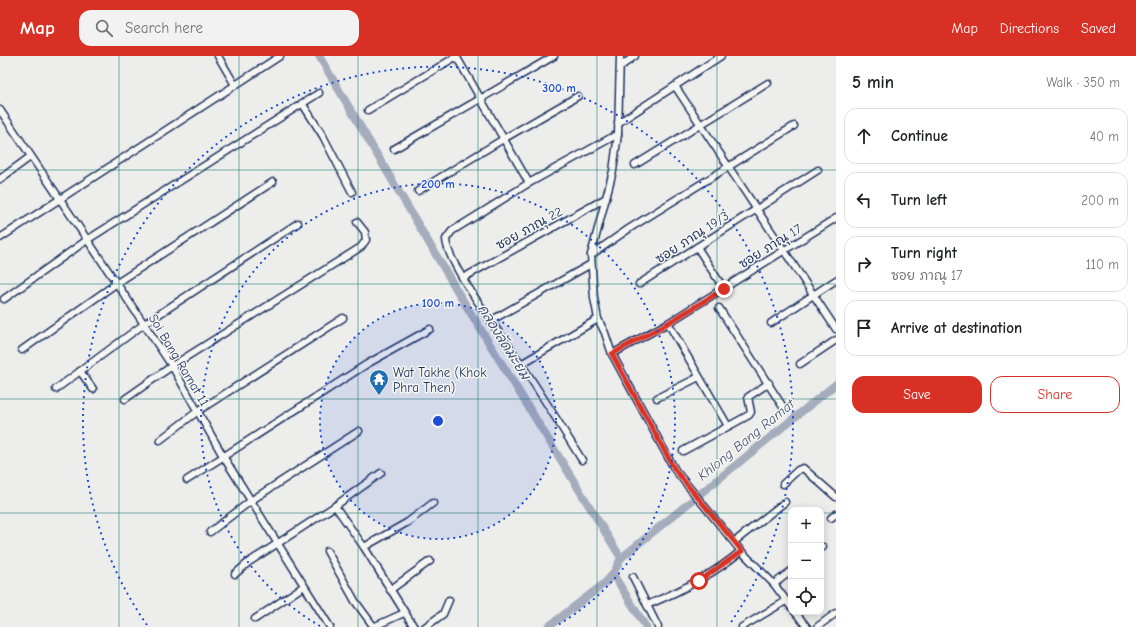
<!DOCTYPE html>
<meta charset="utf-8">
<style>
body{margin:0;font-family:"Comic Neue","Playpen Sans Thai",sans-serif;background:#f2f2f2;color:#202124}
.controls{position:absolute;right:12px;bottom:12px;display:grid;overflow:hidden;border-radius:8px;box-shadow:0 2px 10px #0003}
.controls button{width:36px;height:36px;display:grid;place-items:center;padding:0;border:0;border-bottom:1px solid #e0e0e0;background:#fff;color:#202124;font:20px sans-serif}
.stop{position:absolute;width:12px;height:12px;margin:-9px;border:3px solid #d93025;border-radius:50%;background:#fff}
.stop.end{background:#d93025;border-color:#fff;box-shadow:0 1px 4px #0008}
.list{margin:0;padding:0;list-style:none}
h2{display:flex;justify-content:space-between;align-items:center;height:52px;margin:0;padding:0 16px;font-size:17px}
h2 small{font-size:13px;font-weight:400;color:#757577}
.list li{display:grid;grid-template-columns:26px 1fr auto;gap:12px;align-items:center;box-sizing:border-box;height:56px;margin:0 8px 8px;padding:0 8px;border:1px solid #e0e0e0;border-radius:12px}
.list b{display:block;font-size:15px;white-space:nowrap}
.list p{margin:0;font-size:13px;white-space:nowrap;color:#757577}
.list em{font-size:13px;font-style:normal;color:#757577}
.actions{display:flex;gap:8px;padding:12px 16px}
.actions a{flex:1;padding:9px 0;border:1px solid #d93025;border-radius:12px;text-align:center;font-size:14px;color:#d93025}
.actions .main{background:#d93025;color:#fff}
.icon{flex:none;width:22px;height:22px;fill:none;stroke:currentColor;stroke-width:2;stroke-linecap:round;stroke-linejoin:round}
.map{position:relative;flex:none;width:836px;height:571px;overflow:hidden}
header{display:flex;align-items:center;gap:24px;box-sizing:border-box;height:56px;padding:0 20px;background:#d93025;color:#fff}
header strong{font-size:19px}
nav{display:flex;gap:22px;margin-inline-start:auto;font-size:14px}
.search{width:280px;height:36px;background:#f2f2f2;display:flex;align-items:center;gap:10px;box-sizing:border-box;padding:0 14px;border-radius:12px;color:#757577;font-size:15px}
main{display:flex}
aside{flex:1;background:#fff}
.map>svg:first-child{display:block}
</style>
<header>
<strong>Map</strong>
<div class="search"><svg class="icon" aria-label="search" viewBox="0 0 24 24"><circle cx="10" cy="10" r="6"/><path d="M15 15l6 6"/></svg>Search here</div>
<nav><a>Map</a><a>Directions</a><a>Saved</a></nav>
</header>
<main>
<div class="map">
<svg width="836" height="571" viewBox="0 0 836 571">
<rect width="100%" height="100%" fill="#edeeec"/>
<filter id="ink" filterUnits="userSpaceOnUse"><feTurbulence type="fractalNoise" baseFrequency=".025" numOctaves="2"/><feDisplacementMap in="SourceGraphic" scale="8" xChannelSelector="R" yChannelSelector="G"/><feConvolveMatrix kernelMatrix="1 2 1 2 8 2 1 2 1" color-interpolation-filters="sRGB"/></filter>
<g filter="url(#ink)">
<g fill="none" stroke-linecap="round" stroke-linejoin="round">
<g stroke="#a5acbc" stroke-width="8">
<path d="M319,0l140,238 162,264"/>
<path d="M613,518l33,53"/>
<path d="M548,571l57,-44 8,-9 8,-16 215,-174"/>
</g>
<defs>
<g id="minor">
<path d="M218,0l17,29"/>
<path d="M456,0l73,127"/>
<path d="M620,0l-2,78 -5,37 -22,84 3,43 4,21 7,14 7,21 63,116 66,81 33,33 17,23"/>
<path d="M621,10l14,-10"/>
<path d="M675,30l161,243"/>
<path d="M302,47l21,33 29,56"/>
<path d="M0,54l144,214 28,42 51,90 107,171"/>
<path d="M368,54l89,-54"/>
<path d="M618,67l103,-67"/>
<path d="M394,93l160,-93"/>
<path d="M635,109l133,-82"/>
<path d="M0,123l30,-22"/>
<path d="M418,135l87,-53 73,-42"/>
<path d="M0,182l280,-182"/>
<path d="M697,191l27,42"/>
<path d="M591,199l39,-27 164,-102"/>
<path d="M463,222l143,-80"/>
<path d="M639,228l179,-114"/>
<path d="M4,243l83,-59 232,-147"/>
<path d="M719,252l66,102"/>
<path d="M492,264l99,-56"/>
<path d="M668,267l60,103"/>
<path d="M771,267l65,-43"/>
<path d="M22,294l95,-67 156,-101"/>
<path d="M612,298l56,-31 168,-105"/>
<path d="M521,308l77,-45"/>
<path d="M800,308l36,-24"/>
<path d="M80,315l13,18"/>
<path d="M56,333l88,-65 154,-101"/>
<path d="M657,342l42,-21"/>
<path d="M125,343l47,-33 189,-119 5,-7 -1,-8 -8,-10"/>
<path d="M160,384l38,-29 145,-93"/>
<path d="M683,395l66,-36 2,-3 -3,-15 21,-14"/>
<path d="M582,404c-20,-32 -40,-65 -61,-96 -16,-24 -75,-101 -75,-125l6,-8 77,-48 89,-49"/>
<path d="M187,424l180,-116 63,-35"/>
<path d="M783,428l15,-14 5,-2 33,29"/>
<path d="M335,450l46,-33"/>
<path d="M831,462l5,-4"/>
<path d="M210,476l42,-32 107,-69"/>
<path d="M734,486l51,-40"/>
<path d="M364,491l44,-25 25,-19"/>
<path d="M821,492l2,-1"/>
<path d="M327,495l28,50 19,26"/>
<path d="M235,518l14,-12 86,-56 29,41 50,80"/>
<path d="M633,521l25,50"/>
<path d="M774,528l17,-13"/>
<path d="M390,534l40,-29"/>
<path d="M647,549c34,-14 66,-30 94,-54"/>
<path d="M795,556l12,15"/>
<path d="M255,563l49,-33"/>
<path d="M373,571l31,-14"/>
<path d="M425,571l18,-13 6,-14"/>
<path d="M742,571l44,-26"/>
<path d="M817,571l19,-14"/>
</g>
</defs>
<use href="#minor" stroke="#1b2f5e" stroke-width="9"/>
<use href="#minor" stroke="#f6f6f2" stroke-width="6"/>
</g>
</g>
<g fill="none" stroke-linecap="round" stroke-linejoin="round" filter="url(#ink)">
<path stroke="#d93025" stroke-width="5" d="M699,525l43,-30 -67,-81 -63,-116 56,-31 56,-34"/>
</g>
<path fill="none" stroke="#0f766e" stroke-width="1" stroke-opacity="0.55" d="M119,0v571M239,0v571M358,0v571M478,0v571M597,0v571M717,0v571M0,114h836M0,228h836M0,343h836M0,457h791M821,457h15"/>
<circle cx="438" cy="365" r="118" fill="#1d4ed8" fill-opacity=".12"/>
<g fill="none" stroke="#1d4ed8" stroke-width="2" stroke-dasharray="2 4">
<circle cx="438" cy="365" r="118"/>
<path d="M320 570A237 237 0 1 1 556 570"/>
<path d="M147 569A355 355 0 1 1 729 569"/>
</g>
<defs>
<symbol id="temple-pin" viewBox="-11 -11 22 30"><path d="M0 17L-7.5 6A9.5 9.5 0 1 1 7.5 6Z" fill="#1f6fb2" stroke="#f6f6f2"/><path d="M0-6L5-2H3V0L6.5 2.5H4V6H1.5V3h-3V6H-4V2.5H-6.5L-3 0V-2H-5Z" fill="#fff"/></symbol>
</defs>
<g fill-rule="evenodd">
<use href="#temple-pin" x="368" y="312" width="22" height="30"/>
</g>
<g text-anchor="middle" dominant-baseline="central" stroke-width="3" stroke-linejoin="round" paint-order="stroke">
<g font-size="13" fill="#1b2f5e" stroke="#f6f6f2">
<text transform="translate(529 172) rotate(-29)">ซอย ภาณุ 22</text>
<text transform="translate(692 181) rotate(-33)">ซอย ภาณุ 19/3</text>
<text transform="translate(770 190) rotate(-32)">ซอย ภาณุ 17</text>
<text transform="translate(179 304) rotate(59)">Soi Bang Ramat 11</text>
</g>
<g font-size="13" fill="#1b2f5e" stroke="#f6f6f2" text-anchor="start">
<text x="393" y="316">Wat Takhe (Khok<tspan x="393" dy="15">Phra Then)</tspan></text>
</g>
<g font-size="14" font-style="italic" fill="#44547a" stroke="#f6f6f2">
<text transform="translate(504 286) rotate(58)">คลองลัดมะยม</text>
<text transform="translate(746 384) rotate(-39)">Khlong Bang Ramat</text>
</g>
</g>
<circle cx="438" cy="365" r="6" fill="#1d4ed8" stroke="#f6f6f2" stroke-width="2"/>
<g font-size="12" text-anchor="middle" font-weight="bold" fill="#1d4ed8" stroke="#f6f6f2" stroke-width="3" stroke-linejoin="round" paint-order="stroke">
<text x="559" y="36">300 m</text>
<text x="438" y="132">200 m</text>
<text x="438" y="251">100 m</text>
</g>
</svg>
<div class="controls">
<button>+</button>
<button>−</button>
<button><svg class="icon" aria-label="locate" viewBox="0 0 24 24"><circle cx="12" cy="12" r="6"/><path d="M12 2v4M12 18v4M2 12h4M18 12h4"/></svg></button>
</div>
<div class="stop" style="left:699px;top:525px"></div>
<div class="stop end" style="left:724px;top:233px"></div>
</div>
<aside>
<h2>5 min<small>Walk · 350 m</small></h2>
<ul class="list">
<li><svg class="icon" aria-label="ahead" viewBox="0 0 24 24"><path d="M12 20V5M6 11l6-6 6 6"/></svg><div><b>Continue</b></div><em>40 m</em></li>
<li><svg class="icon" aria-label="left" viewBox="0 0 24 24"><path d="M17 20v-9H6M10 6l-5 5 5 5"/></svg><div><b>Turn left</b></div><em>200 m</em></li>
<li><svg class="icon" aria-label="right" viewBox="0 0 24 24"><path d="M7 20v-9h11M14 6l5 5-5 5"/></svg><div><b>Turn right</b><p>ซอย ภาณุ 17</p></div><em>110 m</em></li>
<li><svg class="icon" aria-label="arrive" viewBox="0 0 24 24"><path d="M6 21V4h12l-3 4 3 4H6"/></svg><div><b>Arrive at destination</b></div></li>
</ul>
<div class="actions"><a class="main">Save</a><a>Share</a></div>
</aside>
</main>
